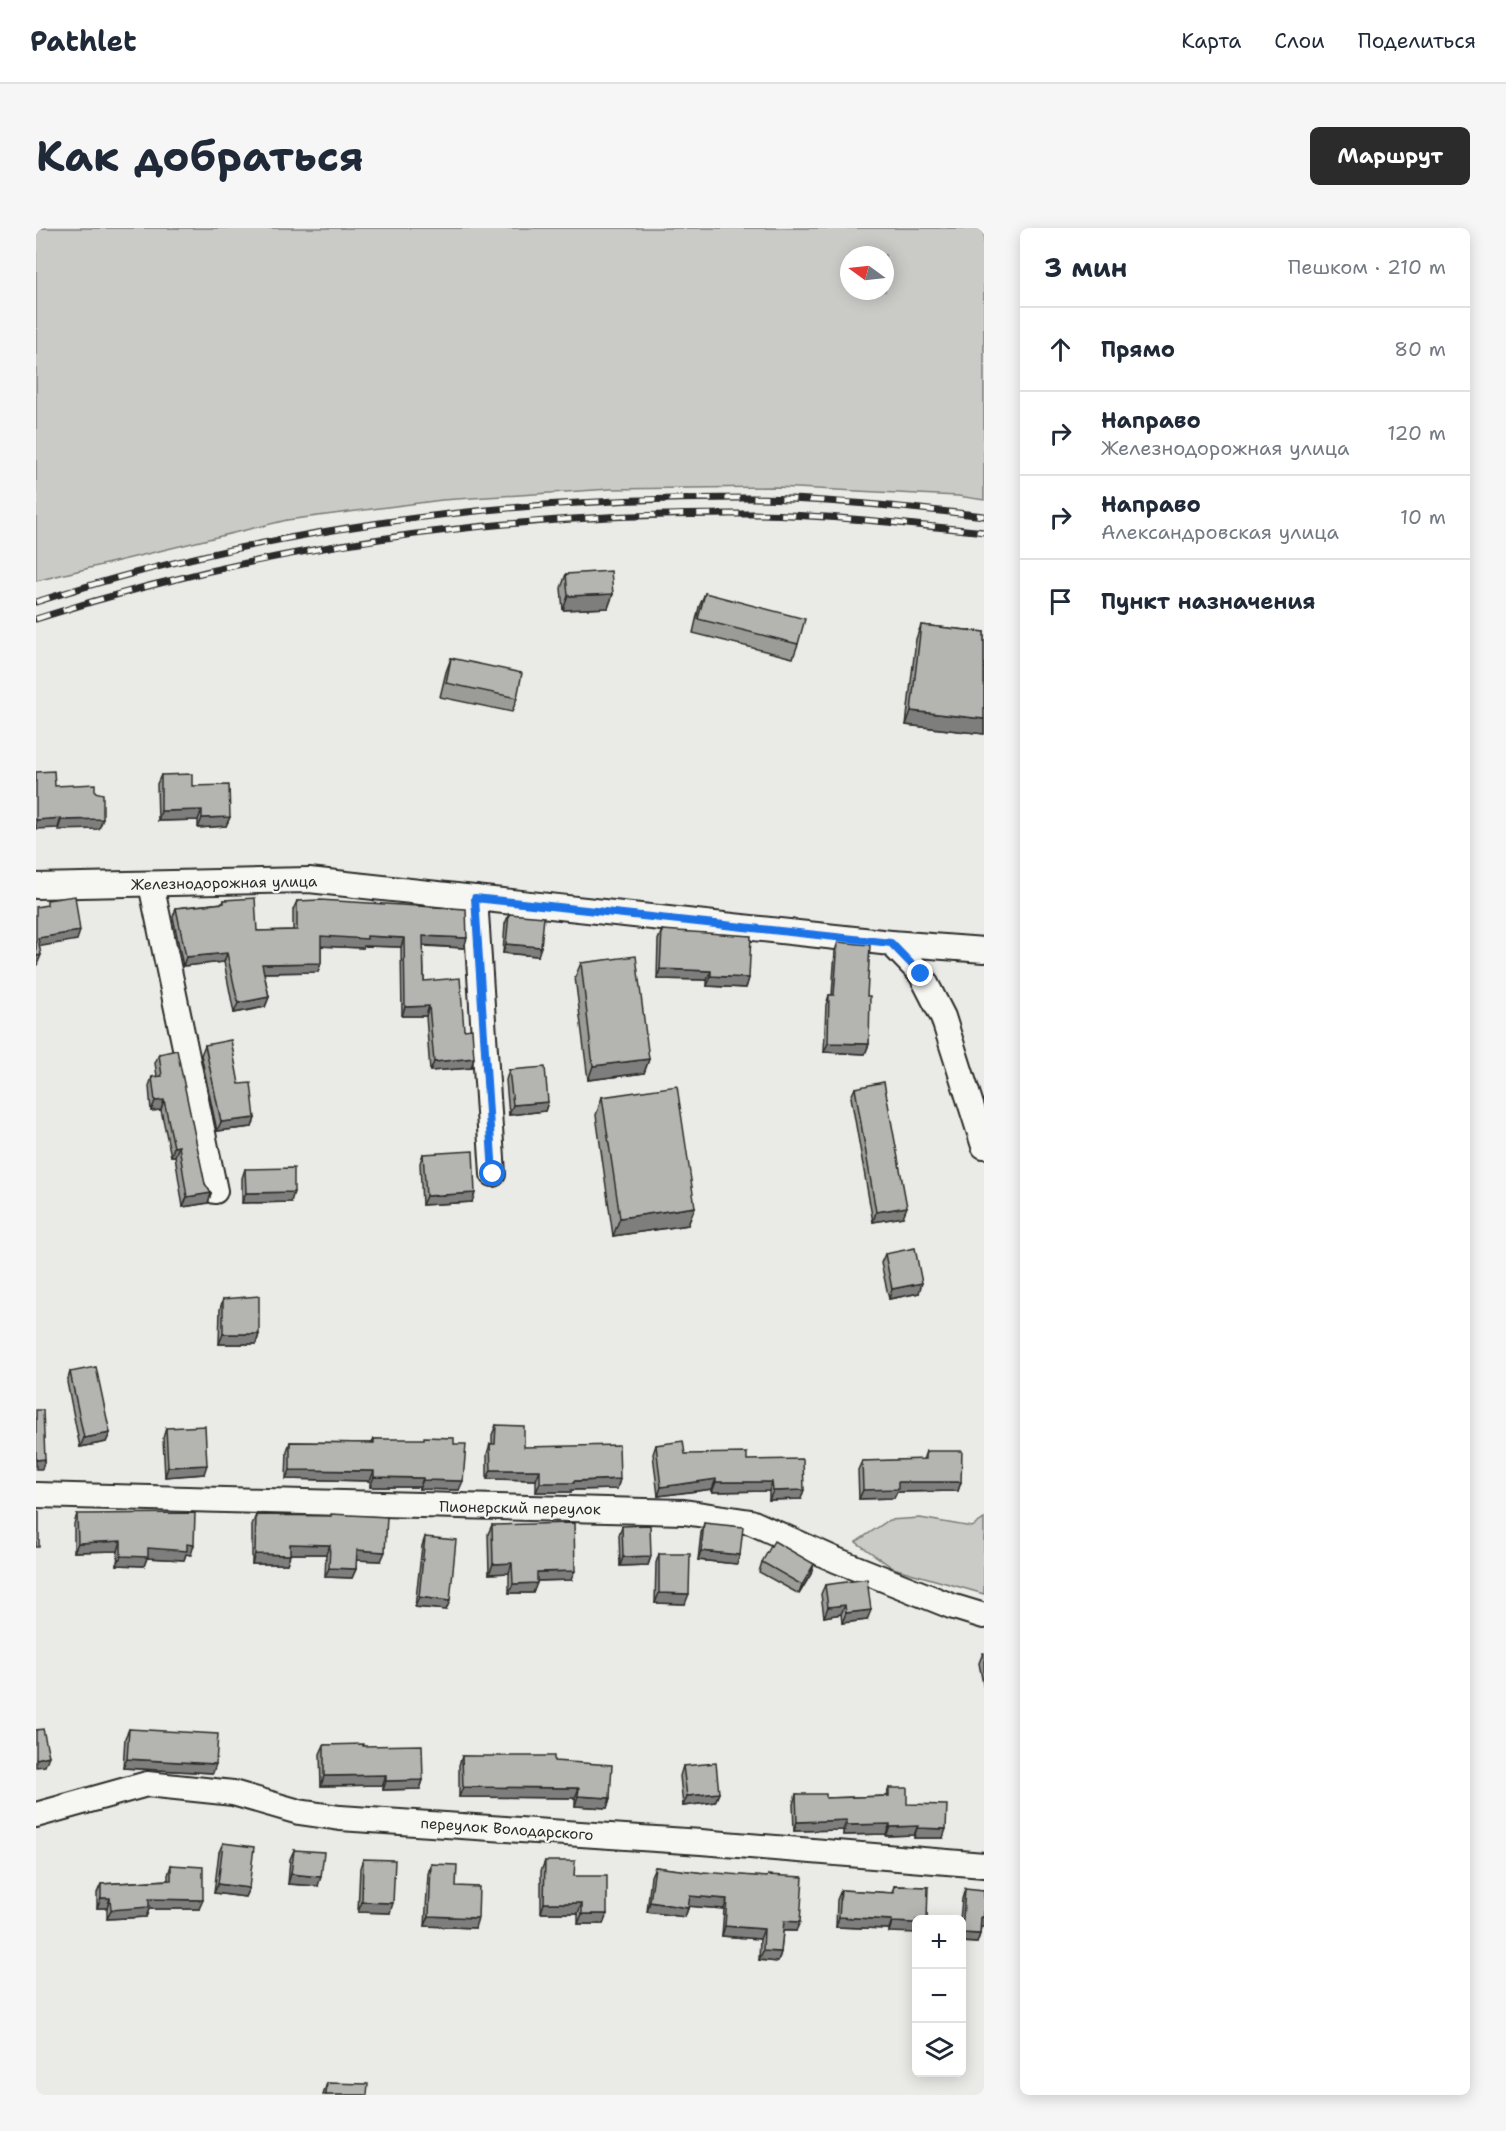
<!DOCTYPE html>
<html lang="ru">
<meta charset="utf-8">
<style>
body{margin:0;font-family:"Shantell Sans",sans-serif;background:#f6f6f7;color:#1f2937}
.controls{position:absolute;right:18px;bottom:18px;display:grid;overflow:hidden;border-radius:9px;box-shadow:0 3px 15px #0003}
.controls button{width:54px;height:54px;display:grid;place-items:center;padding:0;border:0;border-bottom:2px solid #e0e1e3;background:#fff;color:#1f2937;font:30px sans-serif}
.compass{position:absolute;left:804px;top:18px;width:54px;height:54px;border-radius:50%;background:#fff;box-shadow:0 3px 15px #0003;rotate:285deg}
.stop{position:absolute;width:18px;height:18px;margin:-14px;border:4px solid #1a73e8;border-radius:50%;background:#fff}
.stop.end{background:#1a73e8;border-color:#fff;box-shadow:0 2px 6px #0008}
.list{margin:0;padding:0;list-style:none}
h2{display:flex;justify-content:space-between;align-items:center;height:78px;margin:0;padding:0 24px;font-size:26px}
h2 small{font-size:20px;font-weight:400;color:#747a83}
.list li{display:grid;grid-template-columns:39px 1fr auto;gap:18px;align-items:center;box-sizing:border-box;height:84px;padding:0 24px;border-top:2px solid #e0e1e3}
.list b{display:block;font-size:22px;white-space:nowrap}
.list p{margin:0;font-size:20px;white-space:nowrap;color:#747a83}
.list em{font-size:20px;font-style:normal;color:#747a83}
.icon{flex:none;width:33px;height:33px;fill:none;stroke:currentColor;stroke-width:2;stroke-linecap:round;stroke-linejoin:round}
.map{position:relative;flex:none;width:948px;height:1867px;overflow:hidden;border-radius:9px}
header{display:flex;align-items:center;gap:36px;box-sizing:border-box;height:84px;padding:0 30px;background:#fff;border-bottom:2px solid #e0e1e3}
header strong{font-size:28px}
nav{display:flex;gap:33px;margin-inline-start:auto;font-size:21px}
.intro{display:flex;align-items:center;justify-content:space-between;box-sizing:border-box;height:144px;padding:0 36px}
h1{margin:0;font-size:42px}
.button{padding:15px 27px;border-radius:9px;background:#2b2b2b;color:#fff;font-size:21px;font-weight:700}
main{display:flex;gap:36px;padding:0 36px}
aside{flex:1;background:#fff;border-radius:9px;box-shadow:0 3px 15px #0003}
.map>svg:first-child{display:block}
</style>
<header>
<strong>Pathlet</strong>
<nav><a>Карта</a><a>Слои</a><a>Поделиться</a></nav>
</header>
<div class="intro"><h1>Как добраться</h1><a class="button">Маршрут</a></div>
<main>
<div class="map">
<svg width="948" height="1867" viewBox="0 0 948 1867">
<rect width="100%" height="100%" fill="#eaeae6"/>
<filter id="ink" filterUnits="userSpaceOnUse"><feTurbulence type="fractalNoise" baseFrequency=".0167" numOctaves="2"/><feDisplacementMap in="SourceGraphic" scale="12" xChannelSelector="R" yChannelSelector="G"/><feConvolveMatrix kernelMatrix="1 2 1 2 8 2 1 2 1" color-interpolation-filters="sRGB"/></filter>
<g filter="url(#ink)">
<g fill="#cacac7" stroke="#7a7a79" stroke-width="1.5" fill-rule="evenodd">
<path d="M0,0h948v272l-26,-4 -182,-9 -166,2 -168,11 -155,20 -251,61zM813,27h36v36h-36z"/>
<path d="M884,1290l52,9 12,-8v75l-91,-26 -37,-26 33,-22z"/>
</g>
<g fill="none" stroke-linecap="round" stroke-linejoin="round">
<defs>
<g id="minor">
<path d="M115,656l64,307"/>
<path d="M0,658l273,-6 582,63 93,7"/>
<path d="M439,670l18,276"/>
<path d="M855,715l30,31 22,43 41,129"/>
<path d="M0,1267l648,17 67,10 85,38 115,46 33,10"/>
<path d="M0,1587l111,-31 86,9 66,19 41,6 361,24 283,23"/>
</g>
</defs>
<use href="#minor" stroke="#2b2b2b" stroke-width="28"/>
<use href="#minor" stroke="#f6f6f2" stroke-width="24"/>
<defs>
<g id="rail">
<path d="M0,374c231,-75 475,-105 717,-104 77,1 155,9 231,18"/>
<path d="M0,391c231,-75 475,-107 717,-105 77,1 155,10 231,18"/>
</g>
</defs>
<use href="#rail" stroke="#2b2b2b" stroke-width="7"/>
<use href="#rail" stroke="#f6f6f2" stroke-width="4.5" stroke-dasharray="14" stroke-linecap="butt"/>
</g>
<g fill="#9b9b98" stroke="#2b2b2b" stroke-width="1.5">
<path d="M530,346l47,20 -5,14 -45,2 -2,-22z"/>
<path d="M669,365l93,51 -5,14 -100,-25 6,-26z"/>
<path d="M885,397l63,7v102l-78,-9 10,-86z"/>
<path d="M415,430l66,40 -5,14 -72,-15 6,-25z"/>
<path d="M125,547l31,11 38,31 -4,9 -28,2v-8l-40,1 -1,-37z"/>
<path d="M188,672l33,31 36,-1v-20l4,-9 167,47 -41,-2 1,35 40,49 7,38 -41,3 -4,-55h-24l-1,-69 -37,-1 -1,2 -42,-2v17l-3,9 -54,1 5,24 -4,10 -31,6 -10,-51 -41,4 -10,-49 3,-9 47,-5z"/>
<path d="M473,686l29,42 -35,-3 2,-29z"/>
<path d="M626,702l87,48 -3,10 -39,-2v-6l-50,-1 1,-39z"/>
<path d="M802,714l29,54 2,48 -4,10 -41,-2 2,-47 3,-10h3l3,-44z"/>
<path d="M545,735l68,96 -5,14 -56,7 -13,-103z"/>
<path d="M169,817l34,39 16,34 -3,9 -35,4 -16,-76z"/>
<path d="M123,826l46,130 6,9 -3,10 -25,4 -8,-51h-4l-10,-46 -10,1 -2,-25 3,-9 5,-1 -2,-13z"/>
<path d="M473,842l39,32 -3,9 -36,4 -3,-35z"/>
<path d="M819,860l48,129 -30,5 -22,-125z"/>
<path d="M566,869l93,110 -7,18 -75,11 -17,-121z"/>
<path d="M387,926l49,48 -50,3 -2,-42z"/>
<path d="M209,941l46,33 -49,1v-25z"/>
<path d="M849,1026l34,39 -30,6 -8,-36z"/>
<path d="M187,1071l36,35 -3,10h-37l1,-35z"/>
<path d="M34,1144l40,61 -4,9 -26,5 -13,-65z"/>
<path d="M460,1197l28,22 96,32 -3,10 -46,1v2h-35v-12l-49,-1v-25l3,-10h2v-9z"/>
<path d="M130,1200l38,46 -39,3 -2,-39z"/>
<path d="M338,1211l80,5 5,46 -40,-1 1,-2h-50v-6l-84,-2 1,-28 3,-9 82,1z"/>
<path d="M620,1217l29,9 62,6 54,39 -32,1v-9l-57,1v-3l-54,7 -5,-42z"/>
<path d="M890,1223l35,31 -3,9 -61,1 -3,6 -35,1 -1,-29 4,-9 61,-1z"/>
<path d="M41,1286l114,41 -5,-1 -2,6 -37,-2 -3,8 -27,-1 1,-14 -44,1v-28z"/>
<path d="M220,1287l125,46 -25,-1v9l-4,9 -27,-1 1,-23h-36l-3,10h-35v-39z"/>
<path d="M668,1295l36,32 -3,9 -39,-4 3,-27z"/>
<path d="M456,1297l79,55 -34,1 -4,12h-24v-20l-20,1 -1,-40z"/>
<path d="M586,1298l29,30 -3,9 -28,1 -1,-31z"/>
<path d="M389,1309l21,73 -31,-3 7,-61z"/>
<path d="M623,1326l26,50 -30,-1 1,-40z"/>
<path d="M726,1334l52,2 -3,10 -12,20 -40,-22z"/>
<path d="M789,1357l42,35 -25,3 -1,-9 -17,3 -3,-23z"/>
<path d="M947,1425h1v36l-5,-26z"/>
<path d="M93,1501l84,44 -90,-5 2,-30z"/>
<path d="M288,1517l39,1 60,34 -3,9 -37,1v-5l-62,1 -1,-32z"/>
<path d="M426,1528l92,5 56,37 -3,10 -32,-2v-8l-116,-1v-32z"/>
<path d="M647,1538l36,27 -4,9 -32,4 -3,-30z"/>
<path d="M853,1560l54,50h-29v-3l-28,1v-2l-43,1v-5l-49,1 -1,-27 3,-10 30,4 60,-2z"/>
<path d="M187,1615l26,45 -4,9 -31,-4 5,-41z"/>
<path d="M258,1622l24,36 -30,-2 2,-25z"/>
<path d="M327,1631l27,54 -32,-1 2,-44z"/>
<path d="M509,1633l62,53 -4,10h-25v-11h-37v-42z"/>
<path d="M395,1636l25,22 19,42 -50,-2 3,-52z"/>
<path d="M135,1637l28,44h-50l-3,8 -39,2v-11h-10v-15l4,-9 67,-4v-5z"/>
<path d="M619,1639l49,6 63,4 1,-2 28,56h-13l-2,21 -3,10 -19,-2 1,-21 -38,-3 2,-27 -35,-3 -4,11 -38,-5 4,-36z"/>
<path d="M858,1658l34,1 -39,45v-3l-53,-2 1,-27 4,-10 51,3z"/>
<path d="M929,1661l16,38 -1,7 -3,9 -15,-1v-22h-2l2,-21z"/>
<path d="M291,1855l40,12h-44z"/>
</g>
<g fill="#7e7e7c" stroke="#2b2b2b" stroke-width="1.5">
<path d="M577,366l-5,14 -45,2 5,-14z"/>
<path d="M875,483l73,8v15l-78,-9z"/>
<path d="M166,582l-4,10 -40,1 3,-10z"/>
<path d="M194,589l-4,9 -28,2 4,-10z"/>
<path d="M25,590l-3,10 -22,1v-9z"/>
<path d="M67,591l-4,10 -41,1 3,-10z"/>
<path d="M44,703l-3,9 -41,7 2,-9z"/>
<path d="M285,708h46l37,2 -3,9 -37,-1 -1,2 -46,-2z"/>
<path d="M387,708l44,2 -3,10 -45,-3z"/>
<path d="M470,716l35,3 -3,9 -35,-3z"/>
<path d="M191,725l-3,9 -41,4 3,-9z"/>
<path d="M5,727l-4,10h-1v-9z"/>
<path d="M285,735l-3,9 -59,1 3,-9z"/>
<path d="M624,741l51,2 -4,9 -50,-1z"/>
<path d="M675,748l38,2 -3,10 -39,-2z"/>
<path d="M233,769l-4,10 -31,6 4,-10z"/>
<path d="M393,778l-3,10h-24l3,-9z"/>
<path d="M792,815l41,1 -4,10 -41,-2z"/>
<path d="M438,830l-3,10 -41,3 4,-9z"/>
<path d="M613,831l-5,14 -56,7 5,-14z"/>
<path d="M128,872l-3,10 -10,1 4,-10z"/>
<path d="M512,874l-3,9 -36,4 4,-10z"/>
<path d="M219,890l-3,9 -35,4 4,-9z"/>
<path d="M143,918l-4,10h-4l3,-9z"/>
<path d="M258,964l-3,10 -49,1 4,-10z"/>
<path d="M175,965l-3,10 -25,4 4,-10z"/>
<path d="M439,965l-3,9 -50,3 4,-9z"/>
<path d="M659,979l-7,18 -75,11 7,-18z"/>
<path d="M871,979l-4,10 -30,5 3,-10z"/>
<path d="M886,1055l-3,10 -30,6 3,-10z"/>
<path d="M187,1106h36l-3,10h-37z"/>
<path d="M74,1205l-4,9 -26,5 4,-9z"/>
<path d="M9,1231l-3,10h-6v-9z"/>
<path d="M171,1237l-3,9 -39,3 3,-10z"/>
<path d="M254,1242l84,1 -4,10 -84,-2z"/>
<path d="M455,1242h49l-4,10 -49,-1z"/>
<path d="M338,1249l49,1 -3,9h-50z"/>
<path d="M584,1251l-3,10 -46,1v2h-35l4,-9z"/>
<path d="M680,1251l-4,10 -54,7 3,-9z"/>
<path d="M387,1252l40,1 -4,9 -40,-1z"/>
<path d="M680,1254h56l-3,9 -57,1z"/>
<path d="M862,1254h63l-3,9 -61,1 -3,6 -35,1 4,-9z"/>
<path d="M768,1262l-3,9 -32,1 4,-9z"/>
<path d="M85,1313l-3,10 -44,1 4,-9z"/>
<path d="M151,1316l7,1 -3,10 -5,-1 -2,6 -37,-2 -3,8 -27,-1 4,-9 27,-8z"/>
<path d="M254,1316l40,1 -4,9h-39z"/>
<path d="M321,1322l28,2 -4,9 -28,-1z"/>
<path d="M665,1323l39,4 -3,9 -39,-4z"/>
<path d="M219,1326l35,1 -3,9h-35z"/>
<path d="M615,1328l-3,9 -28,1 3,-9z"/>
<path d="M476,1335l-3,10 -20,1 4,-10z"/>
<path d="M778,1336l-3,10 -12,20 3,-9z"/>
<path d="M293,1340l27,1 -4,9 -27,-1z"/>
<path d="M539,1343l-4,9 -38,1 4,-9z"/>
<path d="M501,1355l-4,10h-24l4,-9z"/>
<path d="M623,1365l30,1 -4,10 -30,-1z"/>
<path d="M383,1369l31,4 -4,9 -31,-3z"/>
<path d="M809,1377l-4,9 -17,3 4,-10z"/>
<path d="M835,1382l-4,10 -25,3 4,-10z"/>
<path d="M13,1528l-4,10 -9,1v-8z"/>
<path d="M91,1531l89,5 -3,9 -90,-5z"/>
<path d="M350,1547l-3,10 -62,1 3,-10z"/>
<path d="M387,1552l-3,9 -37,1 3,-9z"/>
<path d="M427,1559l116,1 -4,10 -116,-1z"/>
<path d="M683,1565l-4,9 -32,4 4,-10z"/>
<path d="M542,1568l32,2 -3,10 -32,-2z"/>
<path d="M811,1592l-4,10 -49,1 3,-9z"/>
<path d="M854,1596l-4,10 -43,1 4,-10z"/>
<path d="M882,1598l-4,9 -28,1 4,-9z"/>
<path d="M881,1600l29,1 -3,9h-29z"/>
<path d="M255,1646l30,3 -3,9 -30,-2z"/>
<path d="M182,1656l31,4 -4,9 -31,-4z"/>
<path d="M654,1668l37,3 -3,10 -38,-3z"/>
<path d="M65,1670h9l-3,10h-10z"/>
<path d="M113,1671l54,1 -4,9h-50l-3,8 -39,2 4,-9z"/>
<path d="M326,1674l31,1 -3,10 -32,-1z"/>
<path d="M614,1674l38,6 -3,9 -38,-5z"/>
<path d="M508,1675h38l-4,10h-37z"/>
<path d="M546,1686h25l-4,10h-25z"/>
<path d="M393,1688l49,2 -3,10 -50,-2z"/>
<path d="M803,1689l53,3 -3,9 -53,-2z"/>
<path d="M945,1689h3v10h-6z"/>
<path d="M748,1693l16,1 -4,9 -16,-1z"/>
<path d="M856,1694l24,1v10l-27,-1z"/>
<path d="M689,1698l39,3 -4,10 -38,-3z"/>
<path d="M926,1705l18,1 -3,9 -15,-1z"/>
<path d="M727,1723l18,1 -3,10 -19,-2z"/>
</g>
<g fill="#b4b4b1" stroke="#2b2b2b" stroke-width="1.5">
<path d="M575,343l2,23 -45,2 -2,-22z"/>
<path d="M669,365l100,26 -7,25 -100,-25z"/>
<path d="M885,397l63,7v87l-73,-8z"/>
<path d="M415,430l71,15 -5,25 -71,-15z"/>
<path d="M18,543l1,15 40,-2v8l8,2v25l-42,1v-2l-25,2v-48z"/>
<path d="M156,546v12l37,-1 1,32 -28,1v-8l-41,1v-36z"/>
<path d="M39,668l5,35 -42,7 3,17 -5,1v-49l11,-2v-5z"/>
<path d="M219,670l2,33 40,-1v-29l23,-1 146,9 1,29 -44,-2 1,45 36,-3 4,52 8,-1 2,29 -40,4 -5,-56 -24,1 -1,-69 -37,-2v3l-46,-3v27l-59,1 7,33 -31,6 -11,-50 -41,4 -10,-49 48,-5v-3z"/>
<path d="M473,686l35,3 -3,30 -35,-3z"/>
<path d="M626,702l89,6 -2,42 -38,-2v-5l-51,-2z"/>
<path d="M802,714l32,3 -3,51h3l-1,48 -41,-1 1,-48h5z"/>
<path d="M600,728l13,103 -56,7 -12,-103z"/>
<path d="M195,812l8,44 12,-1 4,35 -34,4 -16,-77z"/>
<path d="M141,822l28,134 6,9 -24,4 -8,-51 -5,1 -10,-47 -9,1 -3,-24 10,-1 -3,-22z"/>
<path d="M509,839l3,35 -35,3 -4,-35z"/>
<path d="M848,854l23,125 -31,5 -21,-124z"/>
<path d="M641,858l18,121 -75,11 -18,-121z"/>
<path d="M437,923l2,42 -49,3 -3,-42z"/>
<path d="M258,940v24l-48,1 -1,-24z"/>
<path d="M879,1020l7,35 -30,6 -7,-35z"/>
<path d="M223,1068v38h-36v-35z"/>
<path d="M60,1139l14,66 -26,5 -14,-66z"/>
<path d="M0,1182h7l2,49 -9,1z"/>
<path d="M460,1197l28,1v21l95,-2 1,34 -46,2v2h-34v-13h-49l-1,-26h5z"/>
<path d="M169,1198l2,39 -39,2 -2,-39z"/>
<path d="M388,1209l30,1v6h12l-3,37 -40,-1v-2l-49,-1v-6l-84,-1v-28l84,1v-4h50z"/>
<path d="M647,1213l2,13 62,-1v7l56,-1 1,31 -31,1 -1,-9h-56v-3l-55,8 -5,-42z"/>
<path d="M890,1223h36l-1,31h-63v7l-35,1 -1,-29 64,-2z"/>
<rect x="0" y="1284" width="3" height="35"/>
<path d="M159,1285l-1,32 -7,-1v7l-39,-3v9l-27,-1v-15l-43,2 -1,-29z"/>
<path d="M295,1286l56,3 -2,35 -28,-2 -1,19 -27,-1 1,-23 -40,-1v11l-35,-1 1,-39 75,1z"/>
<path d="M538,1295l1,48 -38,1v11l-24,1 -1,-21 -19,1 -1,-39z"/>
<path d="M668,1295l39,4 -3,28 -39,-4z"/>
<path d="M614,1297l1,31 -28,1 -1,-31z"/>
<path d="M389,1309l31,3 -6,61 -31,-4z"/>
<path d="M738,1313l40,23 -12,21 -40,-23z"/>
<path d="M623,1326h31l-1,40 -30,-1z"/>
<path d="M831,1351l4,31 -25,3 -1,-8 -17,2 -3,-22z"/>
<path d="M7,1501l6,27 -13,3v-29z"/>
<path d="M93,1501l89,5 -2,30 -89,-5z"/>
<path d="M327,1516v2l59,-1 1,35 -37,1v-6l-62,1v-31z"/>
<path d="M426,1528h92v5l58,4 -2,33 -32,-2 1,-8 -116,-1z"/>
<path d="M680,1535l3,30 -32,3 -4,-30z"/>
<path d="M853,1560h18v16l40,1 -1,24 -29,-1 1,-2 -28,1v-3l-43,1v-5l-50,2 -1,-28h30v4l63,-2z"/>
<path d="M187,1615l31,4 -5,41 -31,-4z"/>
<path d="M258,1622l30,2 -3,25 -30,-3z"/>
<path d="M327,1631l32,1 -2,43 -31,-1z"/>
<path d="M509,1633h30l-1,15h33v38h-25v-11h-38z"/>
<path d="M395,1636l26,1 -1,21 23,1 -1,31 -49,-2z"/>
<path d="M135,1637l32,2v33l-54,-1v8l-38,3 -1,-12h-9v-14l70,-4z"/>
<path d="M619,1639l49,6v-1l63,5 1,-2 35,2 -3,45 -16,-1 -3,31 -18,-1 1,-22 -39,-3 2,-27 -37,-3 -2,12 -38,-6z"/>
<path d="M858,1658l34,1 -1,33h-11v3l-24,-1v-2l-53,-3 2,-27 53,3z"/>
<path d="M929,1661l19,2v26h-3l-1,17 -18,-1z"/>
<path d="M291,1855l41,1 -1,11h-41z"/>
</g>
</g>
<g fill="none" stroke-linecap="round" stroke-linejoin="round" filter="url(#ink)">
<path stroke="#1a73e8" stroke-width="8" d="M457,946l-18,-276 416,45 30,31"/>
</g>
<g text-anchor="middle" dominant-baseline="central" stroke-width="4.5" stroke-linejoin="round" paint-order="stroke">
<g font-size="15" fill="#2b2b2b" stroke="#f6f6f2">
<text transform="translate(188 655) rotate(-1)">Железнодорожная улица</text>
<text transform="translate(484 1280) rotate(1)">Пионерский переулок</text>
<text transform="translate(471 1601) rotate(4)">переулок Володарского</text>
</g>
</g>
</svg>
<div class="controls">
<button>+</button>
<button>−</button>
<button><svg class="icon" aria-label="layers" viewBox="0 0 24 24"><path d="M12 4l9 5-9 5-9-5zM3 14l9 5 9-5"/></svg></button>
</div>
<svg class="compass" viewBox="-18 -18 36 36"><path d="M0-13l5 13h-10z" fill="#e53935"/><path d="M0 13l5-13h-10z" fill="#747a83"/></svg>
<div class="stop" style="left:457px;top:946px"></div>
<div class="stop end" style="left:885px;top:746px"></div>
</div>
<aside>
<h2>3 мин<small>Пешком · 210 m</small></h2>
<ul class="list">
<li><svg class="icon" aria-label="ahead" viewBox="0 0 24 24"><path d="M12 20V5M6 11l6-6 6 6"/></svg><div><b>Прямо</b></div><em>80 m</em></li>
<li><svg class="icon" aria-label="right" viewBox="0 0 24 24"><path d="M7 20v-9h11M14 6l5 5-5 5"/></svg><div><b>Направо</b><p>Железнодорожная улица</p></div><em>120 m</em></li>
<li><svg class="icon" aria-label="right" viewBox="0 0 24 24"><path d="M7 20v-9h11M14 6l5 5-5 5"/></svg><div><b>Направо</b><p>Александровская улица</p></div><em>10 m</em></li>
<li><svg class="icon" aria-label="arrive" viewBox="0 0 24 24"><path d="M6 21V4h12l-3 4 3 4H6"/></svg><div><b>Пункт назначения</b></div></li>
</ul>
</aside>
</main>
